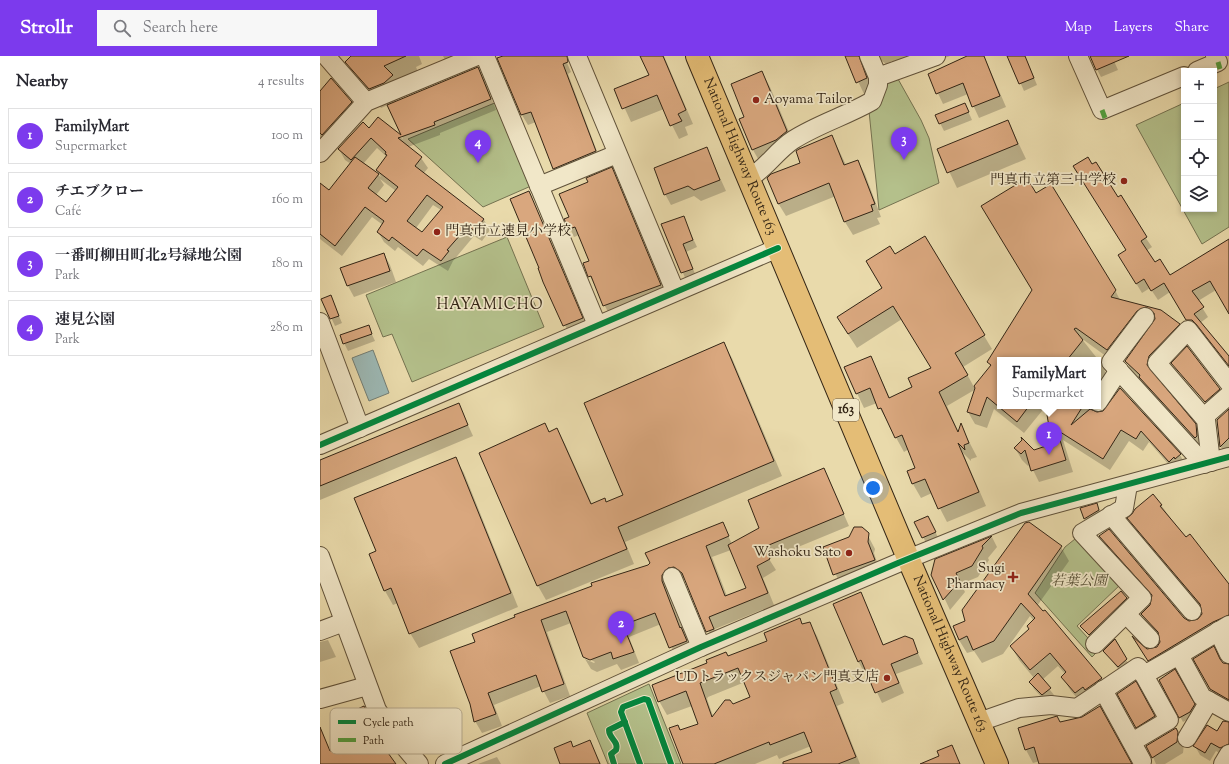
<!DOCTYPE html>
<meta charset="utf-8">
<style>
body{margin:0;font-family:"Sorts Mill Goudy","Noto Serif JP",serif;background:#f7f7f7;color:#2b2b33}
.controls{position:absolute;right:12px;top:12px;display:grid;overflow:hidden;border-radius:0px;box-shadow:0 2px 6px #0003}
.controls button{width:36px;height:36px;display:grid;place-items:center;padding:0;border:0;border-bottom:1px solid #e1e1e2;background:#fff;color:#2b2b33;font:20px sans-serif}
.you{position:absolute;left:553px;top:432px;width:14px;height:14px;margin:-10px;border:3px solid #fff;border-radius:50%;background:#1a73e8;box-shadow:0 0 0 6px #1a73e833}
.badge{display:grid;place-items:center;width:26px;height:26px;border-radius:50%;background:#7c3aed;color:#fff;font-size:13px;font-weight:700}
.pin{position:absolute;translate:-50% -33px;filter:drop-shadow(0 1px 2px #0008)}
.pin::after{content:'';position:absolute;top:21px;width:14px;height:12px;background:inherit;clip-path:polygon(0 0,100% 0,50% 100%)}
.popup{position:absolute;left:677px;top:301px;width:104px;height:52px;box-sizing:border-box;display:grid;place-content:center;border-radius:0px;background:#fff;filter:drop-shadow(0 1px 3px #0005);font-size:13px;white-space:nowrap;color:#7c7c81}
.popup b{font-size:15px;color:#2b2b33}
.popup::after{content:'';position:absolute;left:50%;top:100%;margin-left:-8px;border:8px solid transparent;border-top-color:#fff}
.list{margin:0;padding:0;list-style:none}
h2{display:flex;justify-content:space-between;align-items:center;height:52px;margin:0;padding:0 16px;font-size:17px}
h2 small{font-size:13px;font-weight:400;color:#7c7c81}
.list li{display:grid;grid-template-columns:26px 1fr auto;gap:12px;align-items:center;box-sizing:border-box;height:56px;margin:0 8px 8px;padding:0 8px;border:1px solid #e1e1e2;border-radius:0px}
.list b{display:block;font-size:15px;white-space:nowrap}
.list p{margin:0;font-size:13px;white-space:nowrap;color:#7c7c81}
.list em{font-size:13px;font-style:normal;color:#7c7c81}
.icon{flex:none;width:22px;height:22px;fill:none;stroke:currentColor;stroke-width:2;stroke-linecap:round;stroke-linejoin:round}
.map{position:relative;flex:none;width:909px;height:708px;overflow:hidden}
header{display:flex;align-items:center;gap:24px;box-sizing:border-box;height:56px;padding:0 20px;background:#7c3aed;color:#fff}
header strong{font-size:19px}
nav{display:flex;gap:22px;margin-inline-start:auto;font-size:14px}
.search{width:280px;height:36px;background:#f7f7f7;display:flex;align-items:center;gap:10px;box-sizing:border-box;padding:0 14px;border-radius:0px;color:#7c7c81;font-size:15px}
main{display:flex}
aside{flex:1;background:#fff}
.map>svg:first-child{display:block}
</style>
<header>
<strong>Strollr</strong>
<div class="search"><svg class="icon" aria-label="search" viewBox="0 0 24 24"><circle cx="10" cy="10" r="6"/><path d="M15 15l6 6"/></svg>Search here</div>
<nav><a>Map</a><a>Layers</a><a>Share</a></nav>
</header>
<main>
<aside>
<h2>Nearby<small>4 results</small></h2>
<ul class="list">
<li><span class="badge">1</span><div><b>FamilyMart</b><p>Supermarket</p></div><em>100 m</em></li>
<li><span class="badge">2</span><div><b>チエブクロー</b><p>Café</p></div><em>160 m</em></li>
<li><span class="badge">3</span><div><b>一番町柳田町北2号緑地公園</b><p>Park</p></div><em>180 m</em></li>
<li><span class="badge">4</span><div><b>速見公園</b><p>Park</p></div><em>280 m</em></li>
</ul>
</aside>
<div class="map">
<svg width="909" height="708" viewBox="0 0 909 708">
<rect width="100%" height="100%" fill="#e9daab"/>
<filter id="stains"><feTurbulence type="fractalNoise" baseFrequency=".005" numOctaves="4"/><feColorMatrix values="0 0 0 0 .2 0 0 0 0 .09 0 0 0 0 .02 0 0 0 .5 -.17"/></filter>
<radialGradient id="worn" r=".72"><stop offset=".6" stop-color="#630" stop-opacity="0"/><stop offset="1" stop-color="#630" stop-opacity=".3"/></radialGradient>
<g fill="#b4c08b" stroke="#747250">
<path d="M578,23l23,41 8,18 10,45 -60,27 -10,-99 16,-28z"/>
<path d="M909,26v145l-27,17 -66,-119 48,-22v106h30v-120z"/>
<path d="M177,46l34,84 -48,21 -75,-68z"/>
<path d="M187,181l37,90 -132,55 -20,-48 -9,3 -17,-42z"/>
<path d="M760,479l41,49 -44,42 22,24 -7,7 -57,-64 30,-46z"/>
<path d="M329,628l32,80h-73l-21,-51z"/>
</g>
<path fill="#9cb8b4" stroke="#727d74" d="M53,294l16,43 -20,8 -17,-43z"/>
<g fill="#0003" fill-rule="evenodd">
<path d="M35,0h64l3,8 -6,3 3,7 -25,29 84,-35 6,11 12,31 -56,23v2l-32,12 13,11 7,10 -5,6 61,46 6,10 -8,11 -8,-5 -21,25 -5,10 -19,-12 -6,7 -25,-19 -3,4 -11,-9 -6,-10 5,-7 -11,-8 -30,39 -22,-17v-55l9,7 22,-27 -6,-4 -6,-11 30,-20 9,-11 25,21 -15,-34 -7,3 -23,-26 -11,-19zM57,92l10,9 -10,13 4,7 -18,-13zM60,123l16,12 -9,12 -11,-8 8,-10zM113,149l8,5 -19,23 -6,-5z"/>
<path d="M123,0h36l-28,14z"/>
<path d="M186,0h58l7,16 -3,2 33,88 -41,16 -6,-10 -18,-46 -8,3 -6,-10 -23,-56z"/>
<path d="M321,0h23l29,68 -8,3 3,8 -9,4 -15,-30 -33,13 -15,-33 34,-13z"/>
<path d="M526,0h104l-50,18 -8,-13 -6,3 -7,-5 -5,33 -9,4z"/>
<path d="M650,0h14l22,51 -27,11 -11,-24 -25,10 -14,-30z"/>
<path d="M692,0h13l12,29 -13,6 -15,-34z"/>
<path d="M770,0h36l-12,5 4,9 -17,7z"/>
<path d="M442,16l8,15 25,59 -34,18 -8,-14 -13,-30 6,-3z"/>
<path d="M0,42l31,4 8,14 -39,44z"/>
<path d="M648,55l4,9 -28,11 -8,-16z"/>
<path d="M688,65l18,38 -69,29 -18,-38z"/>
<path d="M512,80l14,29 12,-4 7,13 16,43 -4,1 3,6 -27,11 -8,-13 -9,-26 -50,20 -8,-13 23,-40z"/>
<path d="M387,93l19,42 -25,10 -7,-5 -23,9 -6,-11z"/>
<path d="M292,113l53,124 -56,21 -25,-50 6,-3 -11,-26 -5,2 -8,-18 4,-1 19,-35z"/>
<path d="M208,136l59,135 -18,7 -29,-66z"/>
<path d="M716,138l79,96 5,10 41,11 18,13 7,13 -30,31 -2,7 41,50 7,13v12l-69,-76 -7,-13 30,-41 -3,-2 -39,44 -33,-24 19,24 7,13 -9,30v-45h-98v46h46l-22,27 -30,-24 -7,19 -12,-4 -7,-12 8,-23 -29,17 12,27 2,-7 16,31 -6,2v2l-8,-8 23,53 -39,16 -15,-29 -11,5 -8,-14 -5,-12 9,-4 -8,-19 -5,3 -27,-49 -13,5 -19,-40 26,-11 19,41 23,-10 19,-19 -30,-50 -45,29 -11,-17 37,-43 12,-32 30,-18 67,111 -29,18 11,20 17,-20 -3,-5 45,-72z"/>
<path d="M798,142l34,49 -6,4 8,13 16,12 59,-37v73l-13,-22 -18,11 10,16 -8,6 29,37v7l-26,-34 -5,-3 -6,-1 -22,-37 -12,8 -8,-12 -8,5 -17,-28 2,-14z"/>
<path d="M363,161l14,30 -11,5 10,24 -10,4 -23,-55z"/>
<path d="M64,198l6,11 6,17 -42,15 -6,-11 -6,-17z"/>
<path d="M11,241l11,26 -7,3 -12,-26z"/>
<path d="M48,270l7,15 -27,10 -4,-8z"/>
<path d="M403,287l9,15 50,118 -157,66 9,22 -88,36 -8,-14 -58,-133 65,-29 4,8 8,-3 8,15 27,60 14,-1 18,-8z"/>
<path d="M852,307l47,26 3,5 -14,12z"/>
<path d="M800,333l60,66 7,12 -11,6 -27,-31 -6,9 -14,-10 -19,29 -47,-30 10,32 -34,10 -9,-18 -2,2 -6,-6 -7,-12 18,3 20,-6 -1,-35 -6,-4h51l-3,6 3,1 7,-1z"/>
<path d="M139,349l14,31 -153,64v-39z"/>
<path d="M909,353v44l-3,3 -5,-9 -3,-27z"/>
<path d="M135,402l9,15 54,134 -99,41 -9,-15 -12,-30 -5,2 -8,-14 -15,-36 7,-3z"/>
<path d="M504,413l25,57 -80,33 7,11 -13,8 11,27 -59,24 5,12 -6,2 -28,-63 -6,-2 -10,4 -2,11 25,60 -16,6 -16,-35 -32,13 10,26 -18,7 -4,-6 -20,8 -6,-3 -6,-10 9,4 1,-1 -10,-5v1l-14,-35 -24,9 23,64 -20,7 -9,-17 -47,19 8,21 -20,7 -7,-12 2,-78 171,-77 74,-43 10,21 29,-16zM411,494l16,38 -20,8 -15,-39z"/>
<path d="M776,449l5,7 -12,14 -8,-17z"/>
<path d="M841,449l25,34 43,46v40l-75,44 -18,-28 11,9 11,-2 3,-6 -1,-6 -13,-13 -5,-9 8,-8 2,-8 -47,-53 -5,-9 83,83 5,3 12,-2 3,-6 -1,-6 -68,-81 -5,-9z"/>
<path d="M596,466l16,2 7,16 -12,5z"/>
<path d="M535,472l10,2 10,19 -1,4 6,18 -39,15 -17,-38 26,-10z"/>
<path d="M672,481l5,10 -9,11 1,2 -11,17 -17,7 4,8 -15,18 -17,-36 3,-14z"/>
<path d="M741,491l8,14 -32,45 6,7 1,-1 58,67 8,14 -26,13 -13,-15 -9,-14 3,-3 -7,-8 -16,14 12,15 -8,7 -12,-13 -4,-7 4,-4 -15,-18 -8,-14 19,-16 4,-9 -4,-5 -27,38 -21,9 -8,-12 -7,2 -8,-13 8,-19z"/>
<path d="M541,538l23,52 28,-6 11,24 -27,10 8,19 -22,10 -15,-32 -3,1 -6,-11z"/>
<path d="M807,542l3,7 -37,36 -11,-15z"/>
<path d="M480,564l3,5 6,-2 8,13 27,67 -7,3 23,58h-79l33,-11 -3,-7 -32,13 -2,-4 -22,9h-71l-3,-33 18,-7 -7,-18 -25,9 -8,-14 69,-44 40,-16zM425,626l6,15 -19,8 -19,11 -6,-17 1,-2z"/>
<path d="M8,584l8,17 -16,5v-20z"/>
<path d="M795,584l15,27 -8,7 -18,-23z"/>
<path d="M874,603l35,6v41l-13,-8z"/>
<path d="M855,615l22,39 -4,7 -10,5 -23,-42z"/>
<path d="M815,627l22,39 -18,10 -21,-38z"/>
<path d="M44,651l11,21 -5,2 25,34h-74l-1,-24 4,-1 7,13 19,-7z"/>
<path d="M739,667l72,41h-91v-3l-7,2 -7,-13 -7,-21z"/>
<path d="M909,667v32l-3,2 -10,-6 -6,10 -10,-6 -5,-9z"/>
<path d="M855,673l9,15 -1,9 -18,11h-9l-3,-7z"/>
<path d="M269,685l12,23h-39l8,-22 3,6z"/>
<path d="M177,701l4,7h-23z"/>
</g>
<g fill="#d9a77e" stroke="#332515" fill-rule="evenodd">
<path d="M31,0h55l-22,10 9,9 -9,8 -15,6 -24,-27z"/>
<path d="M183,0h64l1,6 -5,2 33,87 -43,18 -22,-57 -10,3 -24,-57z"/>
<path d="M320,0h23l23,54 -8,4 4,7 -12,5 -13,-31 -35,14 -8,-20 35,-14z"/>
<path d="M525,0h14l8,22 -11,5z"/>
<path d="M647,0h17l16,40 -28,11 -9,-24 -27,11 -8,-20z"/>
<path d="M687,0h18l9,22 -15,6z"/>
<path d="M770,0h39l-33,14z"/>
<path d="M158,11l13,32 -57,23 1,3 -37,13 24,19 -7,9 69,53 -9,12 -7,-5 -21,24 2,1 -8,10 -18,-12 -6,7 -25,-19 -3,4 -12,-9 7,-11 -19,-14 -30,39 -15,-12v-51l9,7 26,-33 24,17 -11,14 18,14 12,-15 -22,-17 11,-15 -2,-1 1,-2 -15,-14 -20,22 -13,-11 25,-27 6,6 9,-11 23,18 -14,-30zM107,139l16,12 -21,25 -15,-11z"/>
<path d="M442,15l25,60 -11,9 -24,10 -13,-31 5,-2 -13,-33z"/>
<path d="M11,22l21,24 -30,33 -2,-2v-42z"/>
<path d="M645,47l4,9 -30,12 -4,-9z"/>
<path d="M688,64l10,24 -71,29 -10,-24z"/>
<path d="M512,79l12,30 14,-5 17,44 -4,1 2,6 -29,11 -15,-39 -51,21 -11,-26 4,-4 29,-11 -4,-12 3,-2z"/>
<path d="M387,91l13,33 -26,10 -6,-4 -24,9 -10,-27z"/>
<path d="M768,101l4,7 4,-2 22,35 3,-2 26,42 -6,4 14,21 5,-3 10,16 59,-36v75l-19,-33 -18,10 12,16 -10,7 35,42v10l-33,-42 -4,-4h-6l-22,-37 -13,8 -7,-12 -8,5 -18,-29 8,-5 -53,-84z"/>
<path d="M292,111l49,118 -58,21 -12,-30 -3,1 -5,-14 6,-2 -14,-34 -6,2 -5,-10 5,-2 -10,-23 29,-12 -2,-4z"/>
<path d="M707,122l9,15 15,-9 65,106 -5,7 50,13 19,14 -31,32 -2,9 49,59 1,12 -2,2 -56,-61 1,-2 -15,-14 30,-42 -1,-6 -8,-6 -9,4 -30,39 -31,-22 -2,1 9,11 -16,20h-67v46h29l-12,16 -30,-25 -7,19 -13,-4 8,-24 -1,-2 17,-21 -4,-3 45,-72 -51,-84z"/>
<path d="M209,135l54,127 -20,8 -20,-44 -5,-14h1l-29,-69z"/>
<path d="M364,160l9,24 -10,4 10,25 -12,4 -20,-49z"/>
<path d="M605,180l60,99 -30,18 13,22 -29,17 19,40 3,-9 8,20 -5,2 1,5 -7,-7 21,49 -41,17 -13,-30 -13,5 -5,-13 8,-3 -13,-33 -7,3 -14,-30 -3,1 -8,-21 -14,6 -12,-27 27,-11 18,42 23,-11 -4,-9 23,-10 -38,-62 -45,28 -11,-17 45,-29 -16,-27 24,-15 5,8z"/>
<path d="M64,197l6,18 -43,15 -7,-18z"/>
<path d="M11,239l8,21 -9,3 -9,-20z"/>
<path d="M49,269l3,9 -29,10 -3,-9z"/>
<path d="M404,286l50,119 -156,66 9,22 -90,37 -58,-133 66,-30 4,9 8,-4 34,76 14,-6 1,4 17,-7 -39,-92z"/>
<path d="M867,290l33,43 -15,13 -34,-39z"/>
<path d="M800,332l61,66 -6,5 -1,-2 -5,5 -28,-31 -5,8 -15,-9 -18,29 -46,-29 9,30 -35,11 -6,-21 -4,4 -7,-6 8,-8 -1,-3 13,13 18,-6 -5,-29 6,-9h30l-12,19 19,-16 7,3 6,-1z"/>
<path d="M139,347l9,22 -148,61v-26z"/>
<path d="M909,353v29l-9,9 -3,-27z"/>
<path d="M136,401l55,136 -102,41 -18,-46 -7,3 -15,-37 7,-3 -22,-53z"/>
<path d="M504,412l20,46 -80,33 6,12 -13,7 11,27 -59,24 5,12 -8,3 -24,-59 -8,-6 -6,1 -6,7v6l18,47 1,-1 6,14 -18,7 -14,-35 -32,12 11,27 -21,7 -2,-7 -21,8 -7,-3 -17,-46 -25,9 23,64 -22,8 -6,-17 -48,18 8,21 -22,8 -4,-18 -20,-53 25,-9 -3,-8 43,-17 -1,-2 78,-29 -1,-3 57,-18 2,-2 -5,-10 78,-31 6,14 -23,10 19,50 21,-8 -18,-43 31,-17 -11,-28z"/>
<path d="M833,438l9,11 -2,1 26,31 4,-3 39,50v31l-16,7 -65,39 -16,-25 15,13 10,-2 3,-5 -2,-10 -17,-18 9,-9 2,-10 -53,-59 10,-7 75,89 5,3 9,-2 4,-5 -2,-10 -73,-86 5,-4 3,-5z"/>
<path d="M777,447l2,7 -15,9 -4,-11z"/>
<path d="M608,460l8,16 -14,6 -8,-16z"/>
<path d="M709,466l33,24 -34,48 15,17 2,-1 57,68 -17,12 -2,-3 -8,6 -14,-16 5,-5 -16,-19 -20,17 -20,-24 19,-17 -2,-3 8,-8 -14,-15 -27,38 -21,9 -6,-14 -8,4 -6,-14 12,-5 -3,-11 63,-87z"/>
<path d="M534,471h8l7,6 -1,9 7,18 -42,15 -10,-28 26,-10z"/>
<path d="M672,480l-10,10 1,2 -11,18 -16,7 4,8 -17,19 -12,-25 4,-16z"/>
<path d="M801,535l6,7 -38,37 -9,-9z"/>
<path d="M541,536l22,53 22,-9 8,3 5,14 -27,11 8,19 -24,10 -14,-33 -3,2 -25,-58z"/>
<path d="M480,562l2,6 8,-2 27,67 -7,3 26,65 -18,7h-55v-2l29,-10 -8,-20 -34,13 -1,-3 -55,22h-31l-14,-36 9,-3 2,5 18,-6 -12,-33 -28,11 -6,-17 55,-22 -1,-3 20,-8 2,4 39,-15 -3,-8zM418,612l12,29 -17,7 -3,-4h-5l-13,17 -12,-34z"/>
<path d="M795,583l12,20 -9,8 -15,-16z"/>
<path d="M894,590l6,13 3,4 6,1v36l-19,-11 -17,-30z"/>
<path d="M855,613l20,35 -5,8 -11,6 -20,-38z"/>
<path d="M718,617l13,15 -9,7 -13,-13z"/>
<path d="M816,625l19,35 -19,12 -19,-34z"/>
<path d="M44,650l6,13 -5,2 31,43h-76v-37l10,24 18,-7 -12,-25z"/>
<path d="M780,650l32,58h-93l-5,-17 -9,3 -7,-22 39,-12 3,6 22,-5z"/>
<path d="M903,665l6,1v22l-9,4 -9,-5 -6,10 -12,-7 14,-21 10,6z"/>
<path d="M856,672l2,4 -1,10 -25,16 -6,-12z"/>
<path d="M270,684l10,24h-40l-6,-16 17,-7 2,6z"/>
<path d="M632,689l8,19h-40l19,-8 -2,-5z"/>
</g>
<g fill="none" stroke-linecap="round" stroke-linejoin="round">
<defs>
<g id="minor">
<path d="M6,0l40,46"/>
<path d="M165,0l112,269"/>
<path d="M257,0l98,235"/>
<path d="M549,0l9,21 58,-21"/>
<path d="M758,0l24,54 82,-34"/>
<path d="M877,15l21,-9 -3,-6"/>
<path d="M0,97l46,-51 111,-46"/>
<path d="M429,122c17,-9 27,-27 44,-38 25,-16 53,-24 79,-39l6,-16v-8"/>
<path d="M219,130l78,-32"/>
<path d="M825,261l-34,45 93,102"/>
<path d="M0,266l40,106"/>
<path d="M778,346l21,-32"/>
<path d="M884,361l25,-22"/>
<path d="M0,389l458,-197"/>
<path d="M891,406l-5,-42 -49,-57 31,-33 41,53"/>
<path d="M791,459l81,96"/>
<path d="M0,500l57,154 15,22 27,32"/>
<path d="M352,521l29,70"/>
<path d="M806,558l24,25"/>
<path d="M0,575l24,-9"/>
<path d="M898,575l11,23"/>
<path d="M775,588l47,-46 -60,-65 42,-25 4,-23"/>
<path d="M859,599l50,-30"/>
<path d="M783,634l39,71"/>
<path d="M0,643l47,-13"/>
<path d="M659,666l40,-14 32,-3 26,3 61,-41 6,8 35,-20 23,42 27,15"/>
<path d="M867,682l22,-37"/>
<path d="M812,686l37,-22 -25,-45"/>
<path d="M125,708l256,-117 197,-84 123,-50 208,-56"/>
<path d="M903,708l6,-10"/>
</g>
<g id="highway">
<path id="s1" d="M377,0l211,502 89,206"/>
</g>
</defs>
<use href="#minor" stroke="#60523a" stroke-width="20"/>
<use href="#highway" stroke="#332515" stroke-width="24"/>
<use href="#minor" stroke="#f1e7c8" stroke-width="18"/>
<use href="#highway" stroke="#e4bd76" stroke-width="22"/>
<g stroke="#52a340" stroke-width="5" stroke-dasharray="10 5" stroke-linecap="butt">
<path d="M898,6l2,7"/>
<path d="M782,54l3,8"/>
</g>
<defs>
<g id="cycleway">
<path d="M0,389l458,-197"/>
<path d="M125,708l256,-117 197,-84 123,-50 208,-56"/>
<path d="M294,708l-3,-10 5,-4c3,-9 -7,-11 -7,-20l16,-8"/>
<path d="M320,708l-19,-52 2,-5 21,-8 4,1 23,64"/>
</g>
</defs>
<use href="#cycleway" stroke="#f1e7c8" stroke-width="8"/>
<use href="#cycleway" stroke="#00873e" stroke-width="6"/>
</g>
<g fill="#8f2418" stroke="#f1e7c8" stroke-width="1.5">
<circle cx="436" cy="44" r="4"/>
<circle cx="804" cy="125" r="4"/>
<circle cx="117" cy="176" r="4"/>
<circle cx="529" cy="497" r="4"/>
<path d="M691 515h4v4h4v4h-4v4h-4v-4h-4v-4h4z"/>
<circle cx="567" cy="622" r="4"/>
</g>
<g text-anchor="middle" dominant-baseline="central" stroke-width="3.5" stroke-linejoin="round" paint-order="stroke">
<rect fill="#f1e7c8" stroke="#6c5f4b" stroke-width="1" x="513" y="343" width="26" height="22" rx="3"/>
<g font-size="13" font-weight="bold" fill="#332515">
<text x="526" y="354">163</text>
</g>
<g font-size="14" fill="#332515" stroke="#f1e7c8" text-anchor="end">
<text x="444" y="44" text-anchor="start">Aoyama Tailor</text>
<text x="796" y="125">門真市立第三中学校</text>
<text x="125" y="176" text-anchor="start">門真市立速見小学校</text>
<text x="521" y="497">Washoku Sato</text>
<text x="685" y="513">Sugi<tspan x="685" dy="16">Pharmacy</tspan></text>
<text x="559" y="622">UDトラックスジャパン門真支店</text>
</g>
<g font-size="14" fill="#332515" stroke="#f1e7c8">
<text stroke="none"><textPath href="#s1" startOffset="109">National Highway Route 163</textPath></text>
<text stroke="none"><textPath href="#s1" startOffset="649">National Highway Route 163</textPath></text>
</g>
<g font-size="14" font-style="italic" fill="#534c32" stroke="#f1e7c8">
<text x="759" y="526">若葉公園</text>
</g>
<g font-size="15" letter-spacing="1" fill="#332515" stroke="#f1e7c8">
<text x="170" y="249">HAYAMICHO</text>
</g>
</g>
<rect x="10" y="652" width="132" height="46" rx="6" fill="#f1e7c8" stroke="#b8ad92" stroke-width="1"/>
<rect x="18" y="664" width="18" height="4" fill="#00873e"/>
<rect x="18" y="682" width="18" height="4" fill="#52a340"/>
<g font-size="11" fill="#332515">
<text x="43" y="670">Cycle path</text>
<text x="43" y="688">Path</text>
</g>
<rect width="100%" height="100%" filter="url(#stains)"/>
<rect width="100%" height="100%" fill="url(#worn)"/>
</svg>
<div class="controls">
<button>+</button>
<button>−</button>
<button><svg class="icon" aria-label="locate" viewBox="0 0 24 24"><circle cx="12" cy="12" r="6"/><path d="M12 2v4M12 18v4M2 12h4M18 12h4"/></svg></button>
<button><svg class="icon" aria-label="layers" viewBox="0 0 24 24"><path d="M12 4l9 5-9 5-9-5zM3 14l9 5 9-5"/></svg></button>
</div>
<div class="you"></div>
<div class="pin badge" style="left:729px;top:399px">1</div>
<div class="popup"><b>FamilyMart</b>Supermarket</div>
<div class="pin badge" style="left:301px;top:588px">2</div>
<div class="pin badge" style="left:584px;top:104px">3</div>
<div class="pin badge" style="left:158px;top:107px">4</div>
</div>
</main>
